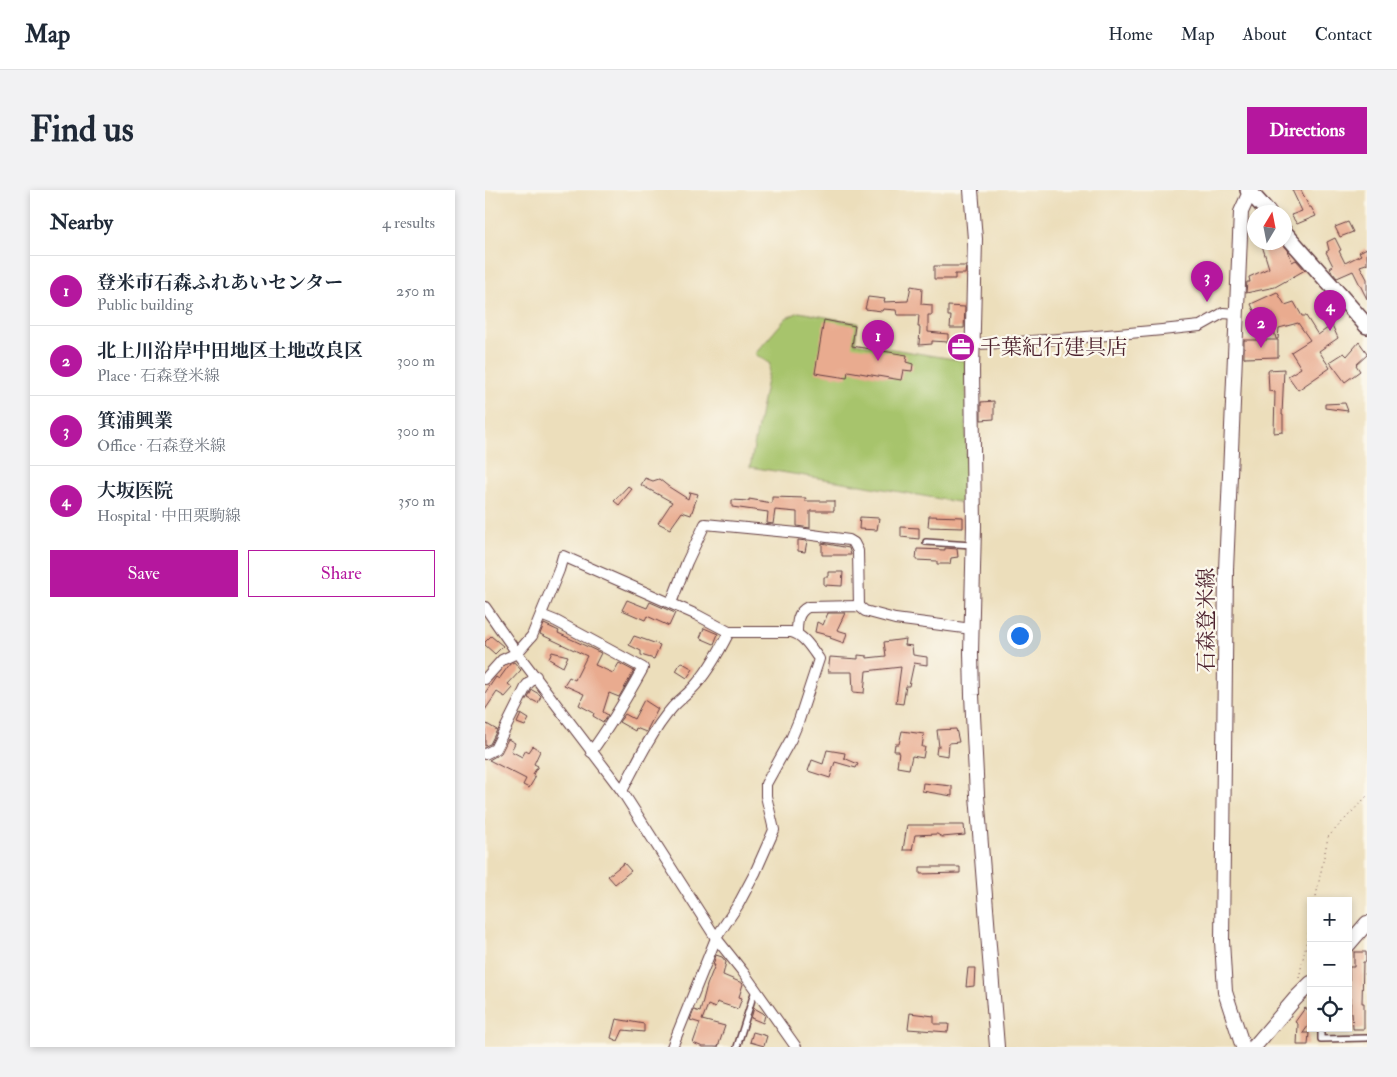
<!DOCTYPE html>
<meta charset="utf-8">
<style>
body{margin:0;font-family:"IM FELL Double Pica","Noto Serif JP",serif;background:#f2f2f3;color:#1f2937}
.controls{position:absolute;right:15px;bottom:15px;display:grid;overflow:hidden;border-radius:0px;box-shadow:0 2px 8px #0003}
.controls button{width:45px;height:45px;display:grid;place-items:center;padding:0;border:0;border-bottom:1px solid #e0e1e3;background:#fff;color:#1f2937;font:25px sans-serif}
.compass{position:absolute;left:762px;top:15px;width:45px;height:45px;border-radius:50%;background:#fff;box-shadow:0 2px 8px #0003;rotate:10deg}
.you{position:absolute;left:534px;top:445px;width:18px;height:18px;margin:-12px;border:4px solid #fff;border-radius:50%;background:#1a73e8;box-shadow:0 0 0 8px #1a73e833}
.badge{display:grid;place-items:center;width:32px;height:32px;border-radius:50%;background:#b5179e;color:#fff;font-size:16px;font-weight:700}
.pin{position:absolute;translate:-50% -41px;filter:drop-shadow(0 1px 2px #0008)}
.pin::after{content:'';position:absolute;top:26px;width:18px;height:15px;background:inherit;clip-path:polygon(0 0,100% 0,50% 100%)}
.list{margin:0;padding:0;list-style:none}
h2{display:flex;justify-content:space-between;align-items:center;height:65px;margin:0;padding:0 20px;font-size:21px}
h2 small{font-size:16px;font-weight:400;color:#747a83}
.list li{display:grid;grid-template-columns:32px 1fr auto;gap:15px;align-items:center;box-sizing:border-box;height:70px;padding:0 20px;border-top:1px solid #e0e1e3}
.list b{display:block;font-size:19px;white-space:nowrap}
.list p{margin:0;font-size:16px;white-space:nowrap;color:#747a83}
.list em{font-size:16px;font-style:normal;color:#747a83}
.actions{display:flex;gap:10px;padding:15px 20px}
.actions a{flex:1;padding:11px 0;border:1px solid #b5179e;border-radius:0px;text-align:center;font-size:18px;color:#b5179e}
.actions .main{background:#b5179e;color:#fff}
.icon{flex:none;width:28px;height:28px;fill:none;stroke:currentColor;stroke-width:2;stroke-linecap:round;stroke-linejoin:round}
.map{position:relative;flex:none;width:882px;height:857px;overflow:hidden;border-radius:0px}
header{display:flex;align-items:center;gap:30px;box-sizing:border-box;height:70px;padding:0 25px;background:#fff;border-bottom:1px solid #e0e1e3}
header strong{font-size:24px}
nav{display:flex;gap:28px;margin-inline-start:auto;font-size:18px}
.intro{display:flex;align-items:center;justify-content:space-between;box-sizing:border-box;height:120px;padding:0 30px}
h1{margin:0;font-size:35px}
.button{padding:12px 22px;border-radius:0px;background:#b5179e;color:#fff;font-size:18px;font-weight:700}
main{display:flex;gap:30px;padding:0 30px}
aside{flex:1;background:#fff;border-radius:0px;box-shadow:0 2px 8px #0003}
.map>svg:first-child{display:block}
</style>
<header>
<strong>Map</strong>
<nav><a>Home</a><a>Map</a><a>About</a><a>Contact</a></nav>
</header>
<div class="intro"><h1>Find us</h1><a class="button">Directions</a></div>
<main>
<aside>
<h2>Nearby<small>4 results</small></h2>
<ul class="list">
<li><span class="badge">1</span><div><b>登米市石森ふれあいセンター</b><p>Public building</p></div><em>250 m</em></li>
<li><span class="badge">2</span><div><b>北上川沿岸中田地区土地改良区</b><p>Place · 石森登米線</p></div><em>300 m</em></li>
<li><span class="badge">3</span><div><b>箕浦興業</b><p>Office · 石森登米線</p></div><em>300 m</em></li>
<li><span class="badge">4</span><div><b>大坂医院</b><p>Hospital · 中田栗駒線</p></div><em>350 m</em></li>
</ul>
<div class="actions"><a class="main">Save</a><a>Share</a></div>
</aside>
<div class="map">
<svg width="882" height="857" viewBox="0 0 882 857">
<rect width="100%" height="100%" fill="#fbf7ec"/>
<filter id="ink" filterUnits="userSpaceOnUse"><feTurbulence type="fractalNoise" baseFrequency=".02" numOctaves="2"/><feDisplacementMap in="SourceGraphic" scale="10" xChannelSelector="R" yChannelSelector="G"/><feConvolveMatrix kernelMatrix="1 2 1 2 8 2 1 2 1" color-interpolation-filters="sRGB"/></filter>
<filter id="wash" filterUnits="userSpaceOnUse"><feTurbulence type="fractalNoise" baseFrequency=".0096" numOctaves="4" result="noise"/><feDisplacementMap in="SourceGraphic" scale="20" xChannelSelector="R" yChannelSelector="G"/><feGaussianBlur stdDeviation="1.12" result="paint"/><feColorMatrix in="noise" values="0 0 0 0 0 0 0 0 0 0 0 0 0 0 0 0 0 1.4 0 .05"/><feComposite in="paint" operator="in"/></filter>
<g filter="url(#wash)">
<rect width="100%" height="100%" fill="#ecdebb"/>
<path fill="#a7c46c" stroke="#78724c" d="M314,122l59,11 -3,20 111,18v141l-3,1 -108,-19 -105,-17 20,-103 -15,-10 31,-36z"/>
<g id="blocks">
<g fill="#e9ab8f">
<path d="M807,0h9l8,17h2l5,9 -19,8 -6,-9 11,-4z"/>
<path d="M863,32l5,10 -13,5 -5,-10z"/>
<path d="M850,48l6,12 -2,1 6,12 16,-8 -2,-3 8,-4v17l-1,-1 -6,2 7,13v20l-14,-28 -16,7 -5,-6 -2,-4 3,-2 -7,-14 3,-2 -2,-8z"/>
<path d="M776,52h20l7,8 4,12 4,-2 9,10 -30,17 -29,6 1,-11h3l-1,-5 20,-9z"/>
<path d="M449,76h32l-1,8h-10v5h-21z"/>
<path d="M426,96l11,2 -1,16 11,1v10h-4v17l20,2v8l-16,-1v3l-13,1 1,-18h-2l1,-12h-22l-1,-5 -13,-1 -1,2 -17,-2 3,-12 17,2 -1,3 24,-1z"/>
<path d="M792,102l8,13 9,-3 8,14h4l12,19 14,-10 6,13 -19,13 11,17 -32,22 -10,-14 13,-8 -10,-16 19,-12 -12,-17 -19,5 -1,11h-2l-3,-13 -11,2 -11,-24z"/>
<path d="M463,116l17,1 -1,21h-14l1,-12h-3z"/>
<path d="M339,130l31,6 -3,20 55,9 -1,7 7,2 -1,7 -9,-1 -2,10 -53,-9 -1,7 -32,-5z"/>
<path d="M759,150h34v17l-34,1z"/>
<path d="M874,152l8,11v2l-11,10 4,6 -15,11 -15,-20 14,-9 3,3z"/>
<path d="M799,179l-2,46h1v17l-9,1 1,-41 -6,-1 -1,-21z"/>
<path d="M509,211v18l-13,1v-18z"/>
<path d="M860,213l3,8 -23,-3v-4z"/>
<path d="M160,288l8,3 6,-2 10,8 19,12 2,-7 8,2 -7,21 -9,-3 -12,17 -12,-6 14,-21 -31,-17z"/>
<path d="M143,296l4,3 -13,16 -5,-4z"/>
<path d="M287,307l34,1 -1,3h29v10h-24v17l-13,-2v-14l-22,-2 -2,14 -6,-1 1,-11 -36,-5v-7l17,1v-2l23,4z"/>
<path d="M444,326l34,1v11l-35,-1z"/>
<path d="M375,327l19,1 -2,12 -18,-1z"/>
<path d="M416,337l18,1v11l-18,-2z"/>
<path d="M313,350l9,1 -2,11 -7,-1z"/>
<path d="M337,353l27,5 2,7h-29z"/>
<path d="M460,358l12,1 1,8 -7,1 -1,6h-13v-3l-21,-1 1,-11 28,1z"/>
<path d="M343,382h15l-1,14 -18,-1v-8h4z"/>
<path d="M142,410l20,8 3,-6 25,11 -6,13 -22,-10 -2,4 -23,-10z"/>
<path d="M343,423h17l-8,17 10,3 -3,10 -14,-5 1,-2 -16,-4 2,-10 6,3z"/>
<path d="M59,434l15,7 -1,2 43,20 -6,12 18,8 6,-10 15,8 -15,26 -10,-4 -6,19 5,3 -5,7 -10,-6 1,-3 -15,-8 5,-11 -20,-9 5,-8 6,3 12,-24 -47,-22z"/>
<path d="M219,438l14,6 -4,10 -14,-6z"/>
<path d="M6,446l12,10 -8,8 -10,-9v-3z"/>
<path d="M149,446l26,9 -6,14 -13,-4v-4l-12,-6z"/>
<path d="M421,449l-1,6 7,1 1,9 14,2v8l-13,-2 -5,23h-3l-3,18 -7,-1 5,-36 -35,4 -2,22 -11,-1 -1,-20h-24l2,-15 28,2v-4l9,1v2l19,-2 -2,-14z"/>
<path d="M67,462l16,4 -5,11 -14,-8z"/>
<path d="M29,472l7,8 -13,14 5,4 -8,9 -8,-5 -12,18v-17l11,-16 3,2 11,-15z"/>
<path d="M196,472l12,7 -6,9 -11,-7z"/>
<path d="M47,500l7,4 2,2 -3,7 -10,-5z"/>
<path d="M159,510l14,9 -12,23 -10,-4 -1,3 -16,-9 6,-8 9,5z"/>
<path d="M36,524l8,5 -4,7 -8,-3z"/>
<path d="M0,533l12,7 -7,14 -5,2z"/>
<path d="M471,539l3,13 -10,1 -1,13 -12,-2 1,-7h2l-2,-17z"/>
<path d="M417,541l22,3 -2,13h3l-2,11 -11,-2 -3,13 -12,-2 2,-16h-5l1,-7h4z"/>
<path d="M23,549l7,4 -4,8 11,6 4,-7 3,2 4,-6 7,5 -6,13 4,2 -5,8 2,4 -6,10 -6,-3 3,-6 -37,-19 12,-7z"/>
<path d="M342,560l18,3 -1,5 14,6 -2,4 -21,-6 -5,16 -22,-7 4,-11 11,4z"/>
<path d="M438,593l29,3v10l-30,-5z"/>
<path d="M422,635h57l1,10 -23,2 -5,-3 -22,1 -3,15h-9z"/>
<path d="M139,673l7,8 -16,13 -7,-8z"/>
<path d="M435,677h40v6l-40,1z"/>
<path d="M869,762h12v10h-3l-1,41h2v26h-11l-1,-16h-2l1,-15 -1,-1 -1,-30h5z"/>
<path d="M231,765l6,2 4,5 -3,13 19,8 1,1 -4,13 3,1 -4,11 -21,-7 -2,6 -7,-3 -6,15 23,6 -7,21h-15l-10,-4 7,-20 -10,-3 4,-10 6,2 7,-27 8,-20h-2z"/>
<path d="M483,778h7l-1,18 -8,1z"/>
<path d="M269,818l9,5 2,2 -2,8 -12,-5z"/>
<path d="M820,818l6,4v10l-8,11h6l-1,12h-11l1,-21 -3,-2z"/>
<path d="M425,823l24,3v8h15l-1,8 -40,-3z"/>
<path d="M131,829l28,5v8l-21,-2 -5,11 -7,-3z"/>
<path d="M268,842l14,4 -3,10 -14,-4z"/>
</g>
</g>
</g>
<g filter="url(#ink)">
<use href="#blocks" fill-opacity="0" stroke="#623c41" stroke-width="1"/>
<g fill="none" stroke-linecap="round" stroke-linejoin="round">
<defs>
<g id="lane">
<path d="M441,352l46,3"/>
<path d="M836,838v11l46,-1"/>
<path d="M252,857l18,-57"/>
</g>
<g id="street">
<path d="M489,154l30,-1 82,-6 76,-7 38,-4 23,-13 14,1"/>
<path d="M186,413l16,-41 18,-38 93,9 51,7 5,3 4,8 1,55"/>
<path d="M0,417l32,46 105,138 94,147 27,34 53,75"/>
<path d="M56,425l15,6 87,47c-16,29 -32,57 -52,84"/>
<path d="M312,443c0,-10 0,-21 11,-26l51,-1 6,5 30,8 77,10"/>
<path d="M0,489l17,-19 15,-7 15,-17 27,-66 4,-14 134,59 32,17h62c13,3 20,16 28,27l-20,61 -8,19 -25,45v12l8,34 -19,43 -17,32 -22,33 -44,109"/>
<path d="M0,564l10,-5 32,-64 9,-9"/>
<path d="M137,601c14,-27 30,-60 50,-83 5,-6 13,-12 19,-18 16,-16 28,-38 38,-58"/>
</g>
<g id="secondary">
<path d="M486,0l4,49 -3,131 2,156 -3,127 1,42 5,100 20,252"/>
<path d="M863,755l19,-22"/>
<path d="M758,857l-18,-55 -3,-51 4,-371 15,-358 9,-20"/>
<path d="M769,857l41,-48 16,-16"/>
</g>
<g id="primary">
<path d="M763,0l20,22"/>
<path d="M799,42l83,94"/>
</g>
</defs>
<use href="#lane" stroke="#623c41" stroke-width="8"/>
<use href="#street" stroke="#623c41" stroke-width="12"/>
<use href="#secondary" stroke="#623c41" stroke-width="16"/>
<use href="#primary" stroke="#623c41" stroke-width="18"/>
<g stroke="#623c41" stroke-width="1" stroke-dasharray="1 4" stroke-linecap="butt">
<path d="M830,711l13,-64 39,-41"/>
<path d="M814,788l12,-58"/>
</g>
<use href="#lane" stroke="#fff" stroke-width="5"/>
<use href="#street" stroke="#fff" stroke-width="10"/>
<use href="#secondary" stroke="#fff" stroke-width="14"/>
<use href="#primary" stroke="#fff" stroke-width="15"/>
</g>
</g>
<defs>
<symbol id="office-disc" viewBox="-11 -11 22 22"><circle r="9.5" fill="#b5179e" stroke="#fbf7ec"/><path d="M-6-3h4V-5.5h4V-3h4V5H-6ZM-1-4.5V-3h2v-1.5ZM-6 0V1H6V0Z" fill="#fff"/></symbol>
</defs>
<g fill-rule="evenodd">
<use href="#office-disc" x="460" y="141" width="32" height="32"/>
</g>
<g text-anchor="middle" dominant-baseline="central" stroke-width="4.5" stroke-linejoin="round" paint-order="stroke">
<g font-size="21" fill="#4a1f2b" stroke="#fbf7ec" text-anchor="start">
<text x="495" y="157">千葉紀行建具店</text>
</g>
<g font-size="21" fill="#4a1f2b" stroke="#fbf7ec">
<text transform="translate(721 430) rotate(-90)">石森登米線</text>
</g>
</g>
</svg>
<div class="controls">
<button>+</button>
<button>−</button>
<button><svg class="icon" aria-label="locate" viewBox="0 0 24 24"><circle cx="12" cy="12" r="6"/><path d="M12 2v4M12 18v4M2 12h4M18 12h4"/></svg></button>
</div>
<svg class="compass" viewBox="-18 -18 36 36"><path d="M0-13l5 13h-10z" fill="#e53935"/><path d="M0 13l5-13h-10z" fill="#747a83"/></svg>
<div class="you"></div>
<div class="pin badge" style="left:393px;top:171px">1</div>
<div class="pin badge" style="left:776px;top:158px">2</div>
<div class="pin badge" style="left:722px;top:112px">3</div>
<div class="pin badge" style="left:845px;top:141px">4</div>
</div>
</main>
